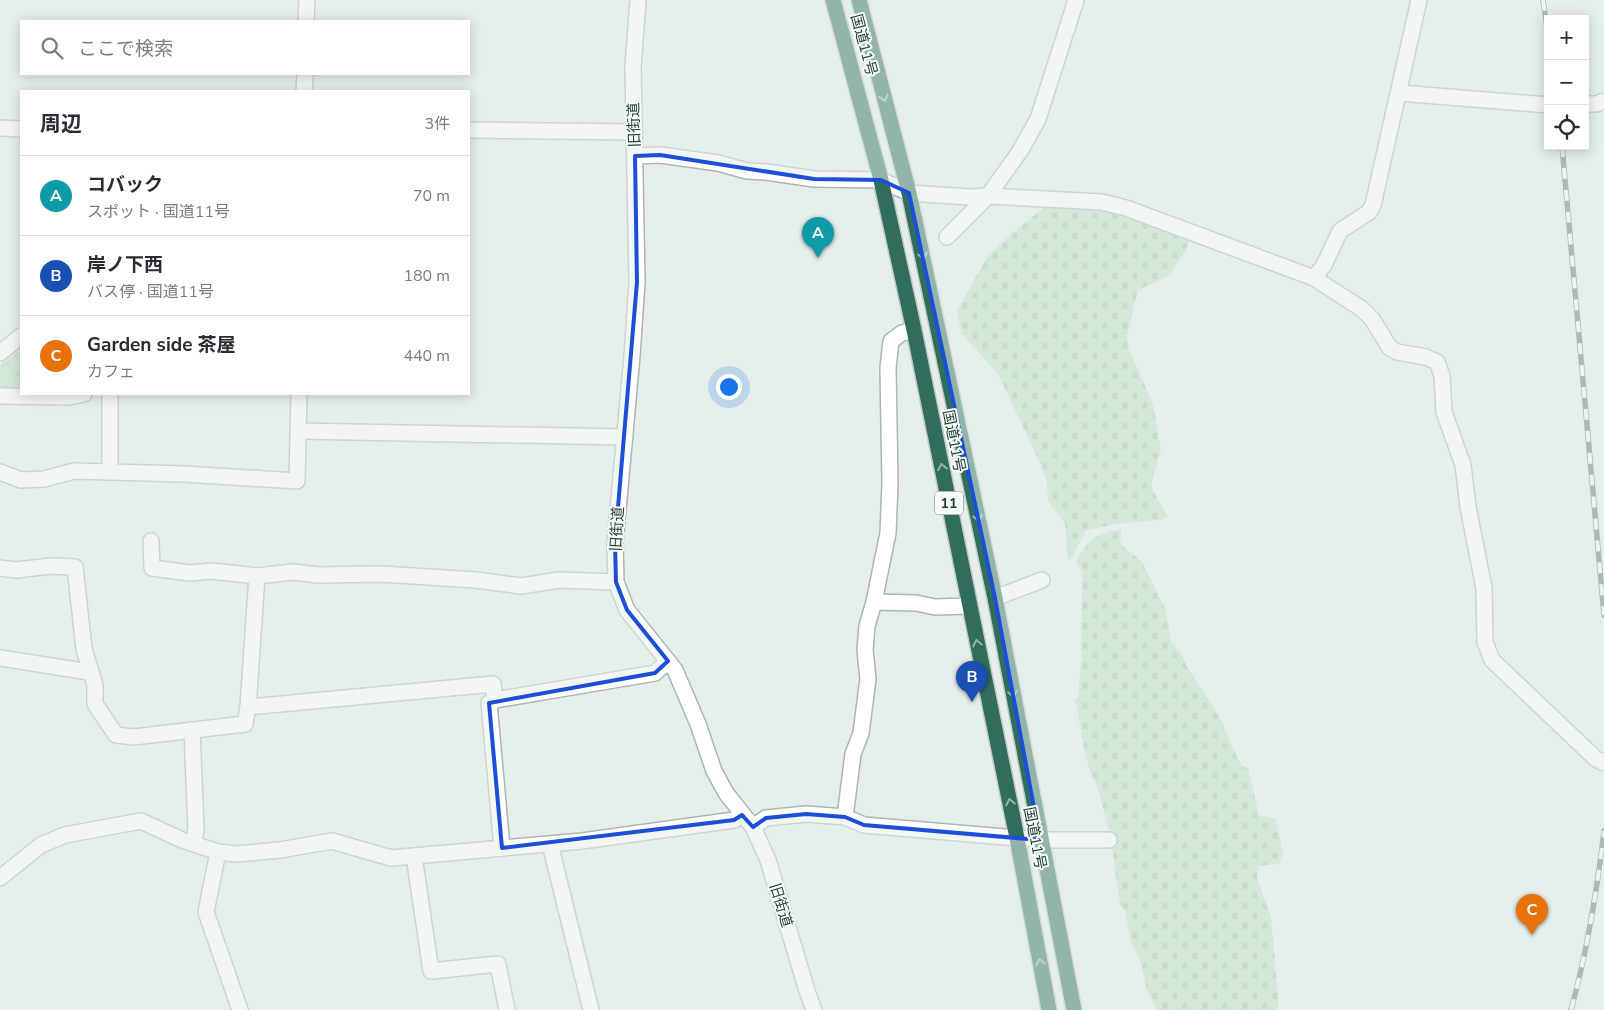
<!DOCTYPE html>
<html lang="ja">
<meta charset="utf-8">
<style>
body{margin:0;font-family:"Nunito Sans","Noto Sans JP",sans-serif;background:#f7f7f7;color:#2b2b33}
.controls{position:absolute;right:15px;top:15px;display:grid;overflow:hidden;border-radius:0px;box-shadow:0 2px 12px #0003}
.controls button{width:45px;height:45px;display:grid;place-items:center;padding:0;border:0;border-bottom:1px solid #e1e1e2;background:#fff;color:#2b2b33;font:25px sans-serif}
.you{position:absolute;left:728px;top:386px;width:18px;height:18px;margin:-12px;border:4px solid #fff;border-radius:50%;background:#1a73e8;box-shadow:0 0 0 8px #1a73e833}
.badge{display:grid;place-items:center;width:32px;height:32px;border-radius:50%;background:#854f47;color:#fff;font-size:16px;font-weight:700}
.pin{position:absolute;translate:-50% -41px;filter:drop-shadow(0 1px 2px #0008)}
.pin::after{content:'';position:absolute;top:26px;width:18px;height:15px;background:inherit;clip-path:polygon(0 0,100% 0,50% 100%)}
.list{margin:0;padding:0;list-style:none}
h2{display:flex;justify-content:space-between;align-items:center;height:65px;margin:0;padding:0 20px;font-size:21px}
h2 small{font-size:16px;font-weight:400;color:#7c7c81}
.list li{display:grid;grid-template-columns:32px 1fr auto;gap:15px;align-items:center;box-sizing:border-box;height:80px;padding:0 20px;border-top:1px solid #e1e1e2}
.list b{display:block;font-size:19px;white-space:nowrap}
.list p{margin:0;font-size:16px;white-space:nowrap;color:#7c7c81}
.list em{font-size:16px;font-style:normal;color:#7c7c81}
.icon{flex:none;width:28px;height:28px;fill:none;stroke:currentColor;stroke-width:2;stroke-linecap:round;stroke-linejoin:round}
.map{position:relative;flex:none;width:1604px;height:1010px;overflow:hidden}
.search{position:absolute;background:#fff;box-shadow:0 2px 12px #0003;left:20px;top:20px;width:450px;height:55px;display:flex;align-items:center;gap:12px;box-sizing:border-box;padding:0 18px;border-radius:0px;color:#7c7c81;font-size:19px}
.panel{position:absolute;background:#fff;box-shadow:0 2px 12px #0003;left:20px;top:90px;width:450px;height:305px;border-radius:0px}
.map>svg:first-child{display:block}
</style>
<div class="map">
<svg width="1604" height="1010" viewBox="0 0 1604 1010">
<defs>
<pattern id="cemetery-stones" width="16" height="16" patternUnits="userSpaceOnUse" patternTransform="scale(1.25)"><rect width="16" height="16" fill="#bfdfc6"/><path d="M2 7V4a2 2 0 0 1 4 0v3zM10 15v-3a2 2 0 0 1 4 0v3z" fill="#a4c1ab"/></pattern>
<pattern id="park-crowns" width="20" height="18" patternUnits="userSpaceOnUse" patternTransform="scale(1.25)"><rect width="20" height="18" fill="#bfdfc6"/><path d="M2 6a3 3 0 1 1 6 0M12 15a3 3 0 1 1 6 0" fill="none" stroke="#a4c1ab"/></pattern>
</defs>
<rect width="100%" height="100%" fill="#e6eeea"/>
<g fill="url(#cemetery-stones)">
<path d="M1046,206l72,5 72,27 -4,13 -8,10 -7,14 -33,15 -11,46 2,13 24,55 8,46 -9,30v9l16,28 -7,3 -47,4 -28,7 -14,26 -4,4 -3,-37 -17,-23 -1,-20 -8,-20 -41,-87 -37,-41 -4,-23 31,-54 24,-23z"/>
<path d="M1122,529l-2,14c8,10 14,10 22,19l24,48 5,32 10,10 5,13 32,49 23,52 7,2 11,47 17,4 7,34 -4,11 -21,2 -1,12 14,39 8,90 -2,3h-119l-11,-19 -7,-31 -9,-17 -6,-33 -5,-5 -10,-71 -13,-48 -6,-12 -6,-21 -10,-54 3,-1 3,-39 1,-86 -6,-11c15,-26 17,-26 46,-33z"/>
</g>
<path fill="url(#park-crowns)" d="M21,350v40h-21v-25z"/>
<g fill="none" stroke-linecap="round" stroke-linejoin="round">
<defs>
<g id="street">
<path d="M638,0l-5,67 4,215 -5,74 -17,187 1,39 11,28 48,60 23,54 16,47 12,22 27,34 15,33 39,131 7,19"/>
<path d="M306,21l1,-21"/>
<path d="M304,91l1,-17"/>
<path d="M1399,93l149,12"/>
<path d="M1585,104h11l8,-3"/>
<path d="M0,128l21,1"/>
<path d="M469,130l165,2"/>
<path d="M635,156l25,-1 58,8 29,8 19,1 48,7 67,1 28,13 61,4 18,-1 114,6 24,6 188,70 48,31 10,10 18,29 7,4 29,5 11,5 5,14 2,36 19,53 5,42 16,81 1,54 7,18 104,99 8,4"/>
<path d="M947,237l41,-41 32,-45 18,-32 38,-119"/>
<path d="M1314,278l10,-13 16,-34 29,-19 4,-7 46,-205"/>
<path d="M0,353l21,-17"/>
<path d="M0,396l69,1 15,-3"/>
<path d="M298,431l327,6"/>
<path d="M0,472l21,8 23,-1 30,-8 110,3 113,7 2,-87"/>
<path d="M110,472v-78"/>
<path d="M151,541l1,27 38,5 21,-2 46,5 36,-4 25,3 63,-1 95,6 45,6 38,-6 57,2"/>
<path d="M0,568l16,2 35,-4 24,1 9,82 11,36v19l21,31 18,2 111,-13 3,-17"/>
<path d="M257,576l-9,131 245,-23 2,16 160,-27 13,-12"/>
<path d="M995,598l47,-18"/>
<path d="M874,602l42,1 19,4 35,-1"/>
<path d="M0,658l89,14"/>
<path d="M495,700l-6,3 13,145"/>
<path d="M192,730l4,100 -3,13"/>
<path d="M845,817l8,-63 8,-21 7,-54 -3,-29 2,-24 7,-24 14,-69 2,-50 -2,-115 3,-27 11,-8 12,-3"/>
<path d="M753,827l13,-9 40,-4 39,3 19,8 153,13 23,2h69"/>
<path d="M550,844l41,166"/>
<path d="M218,852l-12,60 34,98"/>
<path d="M414,856l17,115 67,-7 9,46"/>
<path d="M0,878l41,-33 24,-10 76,-14 41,19 36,12 18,2 44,-4 52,-9 59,17 191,-17 152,-21 8,-5"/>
</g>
<g id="highway">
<path d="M833,0l48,180 33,150 103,508 32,172"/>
<path d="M859,0l50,193 86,405 79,412"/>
</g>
</defs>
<use href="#street" stroke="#a8b7b1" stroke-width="18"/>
<use href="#highway" stroke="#c2cac7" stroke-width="18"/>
<use href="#street" stroke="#fff" stroke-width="15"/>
<use href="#highway" stroke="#306d5d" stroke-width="15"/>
<defs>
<g id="rail">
<path d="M1543,0l5,34"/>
<path d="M1562,146l42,469"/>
<path d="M1571,1010c16,-59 26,-119 33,-179"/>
</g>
</defs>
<use href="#rail" stroke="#5f7c73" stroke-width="5.5"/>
<use href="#rail" stroke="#f6fbf8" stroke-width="4" stroke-dasharray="11" stroke-linecap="butt"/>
</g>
<defs><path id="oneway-chevron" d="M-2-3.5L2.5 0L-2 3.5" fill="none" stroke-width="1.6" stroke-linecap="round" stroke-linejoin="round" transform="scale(1.25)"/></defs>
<g stroke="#93b4aa">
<use href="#oneway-chevron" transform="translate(884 98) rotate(75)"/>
<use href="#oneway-chevron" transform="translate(923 256) rotate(78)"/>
<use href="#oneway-chevron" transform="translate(942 467) rotate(-101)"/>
<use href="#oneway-chevron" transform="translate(978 518) rotate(78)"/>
<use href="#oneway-chevron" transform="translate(977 643) rotate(-102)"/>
<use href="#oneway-chevron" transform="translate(1013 694) rotate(79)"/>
<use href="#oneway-chevron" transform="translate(1010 802) rotate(-102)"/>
<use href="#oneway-chevron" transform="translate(1040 962) rotate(-100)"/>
</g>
<path d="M0 0H1604V1010H0ZM660,155l154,24 67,1 28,13 86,405 45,242 -176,-15 -19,-8 -39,-3 -40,4 -13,9 -11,-12 -8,5 -232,28 -13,-145 166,-30 13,-12 -41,-51 -11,-28 -1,-39 22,-261 -2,-126z" fill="#e6eeea" fill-opacity=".55" fill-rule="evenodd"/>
<path fill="none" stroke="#1d4ed8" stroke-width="4" stroke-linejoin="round" d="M660,155l154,24 67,1 28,13 86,405 45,242 -176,-15 -19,-8 -39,-3 -40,4 -13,9 -11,-12 -8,5 -232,28 -13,-145 166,-30 13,-12 -41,-51 -11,-28 -1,-39 22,-261 -2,-126z"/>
<g text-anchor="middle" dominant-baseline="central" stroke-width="4" stroke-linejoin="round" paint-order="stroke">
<rect fill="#f6fbf8" stroke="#637972" stroke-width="1" x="935" y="491.5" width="28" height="23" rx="4"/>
<g font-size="14" font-weight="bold" fill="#244138">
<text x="949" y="503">11</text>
</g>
<g font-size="15" fill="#244138" stroke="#f6fbf8">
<text transform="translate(864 45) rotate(75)">国道11号</text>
<text transform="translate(634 125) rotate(-92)">旧街道</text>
<text transform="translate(954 441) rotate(79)">国道11号</text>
<text transform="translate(617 529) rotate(-87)">旧街道</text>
<text transform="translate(1035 838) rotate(79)">国道11号</text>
<text transform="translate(781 905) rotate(73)">旧街道</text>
</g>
</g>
</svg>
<div class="controls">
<button>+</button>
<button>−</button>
<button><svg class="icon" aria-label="locate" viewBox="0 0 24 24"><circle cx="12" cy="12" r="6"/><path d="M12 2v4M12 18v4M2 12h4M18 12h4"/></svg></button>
</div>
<div class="you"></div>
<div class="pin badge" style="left:818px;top:258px;background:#0f9aa8">A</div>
<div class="pin badge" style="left:972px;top:702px;background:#1a4fb4">B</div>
<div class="pin badge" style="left:1532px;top:935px;background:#e8710a">C</div>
<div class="search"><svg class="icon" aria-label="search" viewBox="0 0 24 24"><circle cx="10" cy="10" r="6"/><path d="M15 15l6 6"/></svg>ここで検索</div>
<section class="panel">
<h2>周辺<small>3件</small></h2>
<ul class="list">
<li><span class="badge" style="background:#0f9aa8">A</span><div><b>コバック</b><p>スポット · 国道11号</p></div><em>70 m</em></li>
<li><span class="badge" style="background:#1a4fb4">B</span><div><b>岸ノ下西</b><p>バス停 · 国道11号</p></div><em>180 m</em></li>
<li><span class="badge" style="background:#e8710a">C</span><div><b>Garden side 茶屋</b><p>カフェ</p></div><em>440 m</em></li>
</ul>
</section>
</div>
